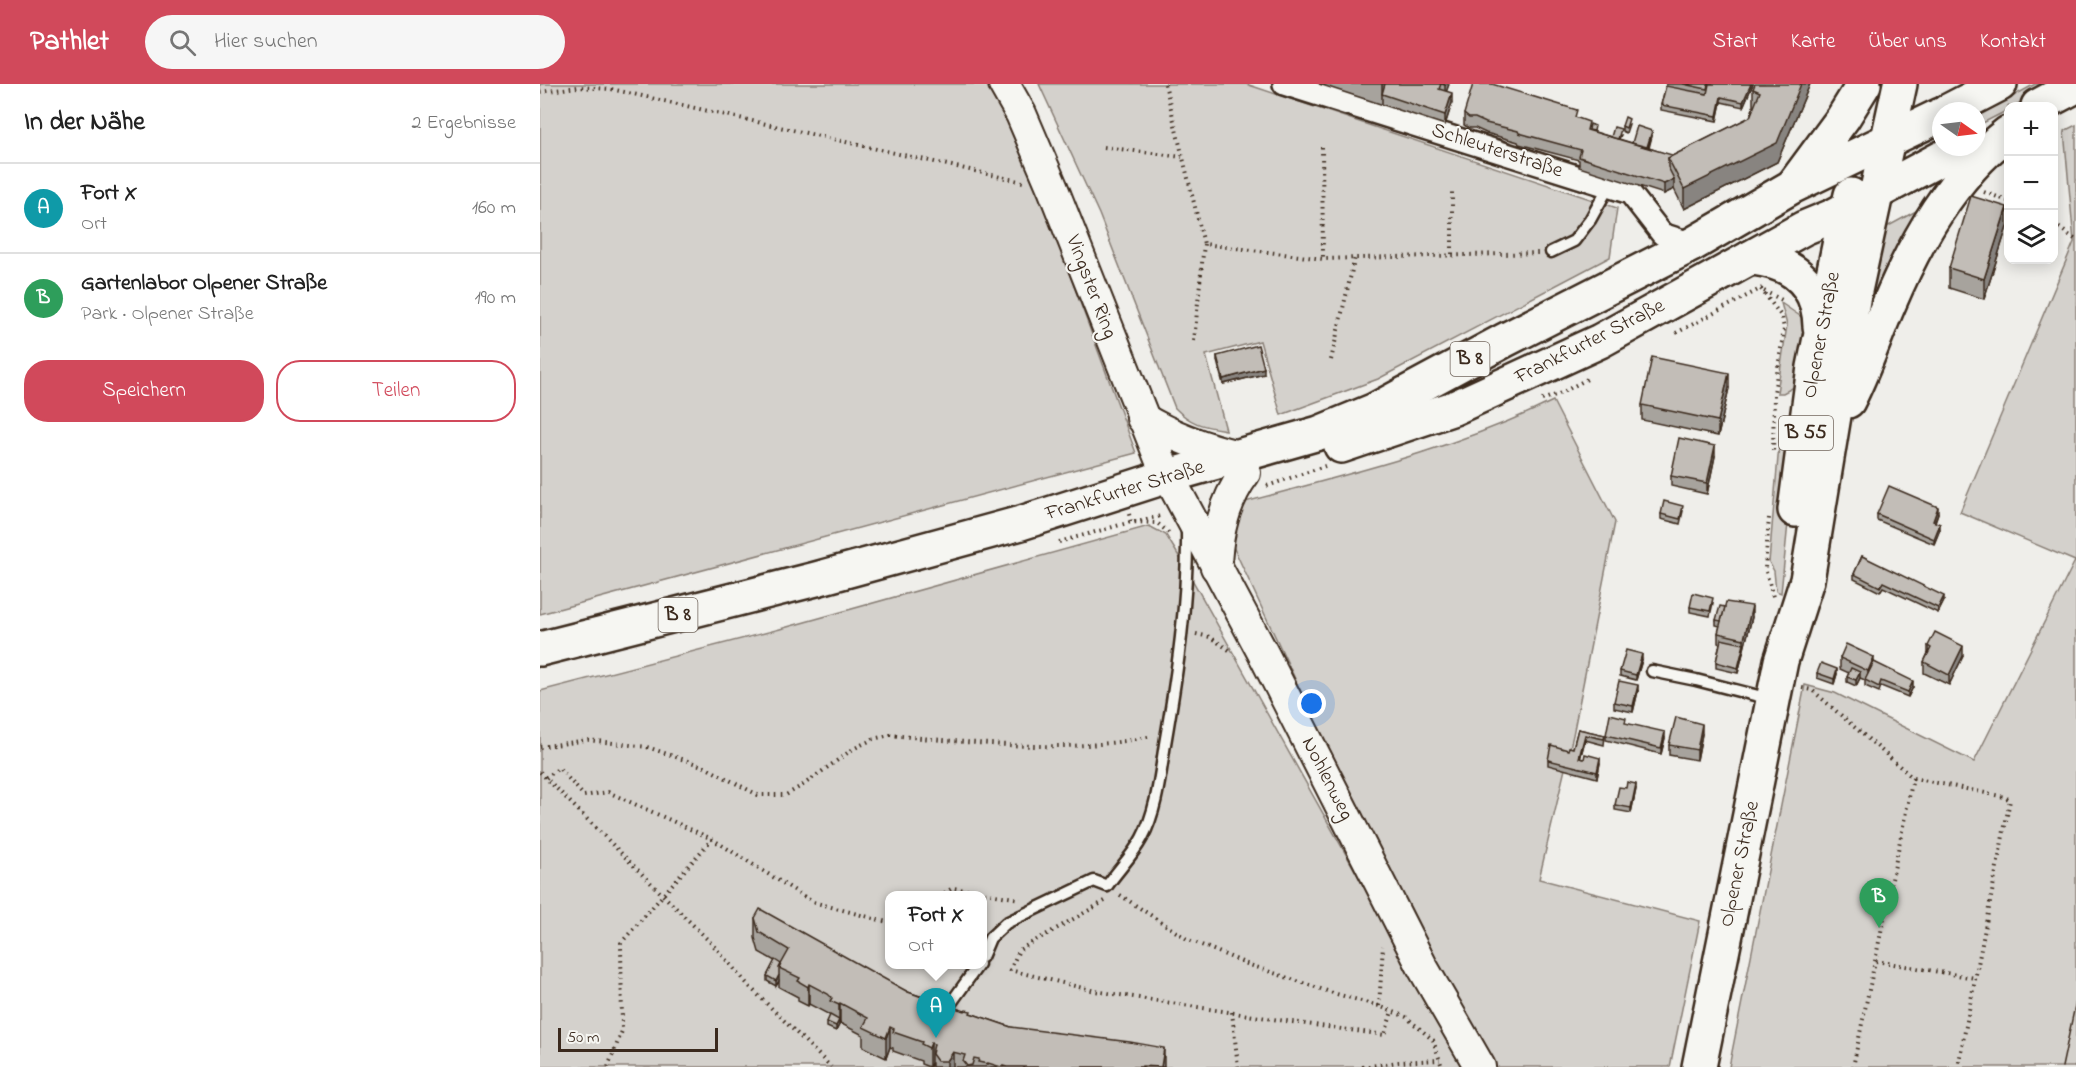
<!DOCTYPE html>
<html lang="de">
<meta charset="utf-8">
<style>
body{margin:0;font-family:"Indie Flower",sans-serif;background:#f6f6f6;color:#222}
.controls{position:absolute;right:18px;top:18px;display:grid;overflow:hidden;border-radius:12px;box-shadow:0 3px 15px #0003}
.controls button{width:54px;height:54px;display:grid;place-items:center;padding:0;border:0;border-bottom:2px solid #e0e0e0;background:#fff;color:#222;font:30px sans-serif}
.compass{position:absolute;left:1392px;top:18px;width:54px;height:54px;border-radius:50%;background:#fff;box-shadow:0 3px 15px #0003;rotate:104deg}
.scale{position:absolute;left:18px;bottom:15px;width:160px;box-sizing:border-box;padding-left:6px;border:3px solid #3b2a1e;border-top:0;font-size:16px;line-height:21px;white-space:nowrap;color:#3b2a1e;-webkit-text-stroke:4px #f6f6f2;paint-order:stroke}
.you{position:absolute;left:772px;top:620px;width:21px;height:21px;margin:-15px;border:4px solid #fff;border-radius:50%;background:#1a73e8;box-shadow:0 0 0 9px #1a73e833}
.badge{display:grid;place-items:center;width:39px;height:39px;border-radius:50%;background:#d1495b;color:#fff;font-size:20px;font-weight:700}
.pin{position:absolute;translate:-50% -50px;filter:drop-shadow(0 2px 3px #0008)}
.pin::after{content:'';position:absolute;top:32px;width:21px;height:18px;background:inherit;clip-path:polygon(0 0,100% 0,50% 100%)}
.popup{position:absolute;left:345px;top:807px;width:102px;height:78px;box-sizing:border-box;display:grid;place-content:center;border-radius:12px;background:#fff;filter:drop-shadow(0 2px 4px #0005);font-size:20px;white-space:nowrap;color:#767676}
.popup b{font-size:22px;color:#222}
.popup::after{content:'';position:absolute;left:50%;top:100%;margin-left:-12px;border:12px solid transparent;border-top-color:#fff}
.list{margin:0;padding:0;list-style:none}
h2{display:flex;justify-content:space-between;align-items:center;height:78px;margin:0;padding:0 24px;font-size:26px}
h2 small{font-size:20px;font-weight:400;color:#767676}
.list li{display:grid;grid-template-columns:39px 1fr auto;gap:18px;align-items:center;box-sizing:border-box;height:90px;padding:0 24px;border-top:2px solid #e0e0e0}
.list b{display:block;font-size:22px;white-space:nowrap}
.list p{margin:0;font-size:20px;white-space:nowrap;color:#767676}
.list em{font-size:20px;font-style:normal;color:#767676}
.actions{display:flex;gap:12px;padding:18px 24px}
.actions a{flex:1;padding:14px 0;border:2px solid #d1495b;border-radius:24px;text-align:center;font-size:21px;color:#d1495b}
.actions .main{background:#d1495b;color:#fff}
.icon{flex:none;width:33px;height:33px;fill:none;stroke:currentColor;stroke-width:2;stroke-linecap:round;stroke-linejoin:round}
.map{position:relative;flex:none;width:1536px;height:983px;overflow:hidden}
header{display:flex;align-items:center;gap:36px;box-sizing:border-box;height:84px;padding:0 30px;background:#d1495b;color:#fff}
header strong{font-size:28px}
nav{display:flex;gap:33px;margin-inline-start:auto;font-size:21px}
.search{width:420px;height:54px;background:#f6f6f6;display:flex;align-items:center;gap:15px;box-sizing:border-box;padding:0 21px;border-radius:33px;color:#767676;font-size:22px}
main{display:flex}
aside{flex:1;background:#fff}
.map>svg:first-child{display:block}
</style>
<header>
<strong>Pathlet</strong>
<div class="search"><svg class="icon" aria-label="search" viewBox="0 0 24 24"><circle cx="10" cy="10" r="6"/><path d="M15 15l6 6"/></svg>Hier suchen</div>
<nav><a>Start</a><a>Karte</a><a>Über uns</a><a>Kontakt</a></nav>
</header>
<main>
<aside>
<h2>In der Nähe<small>2 Ergebnisse</small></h2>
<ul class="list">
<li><span class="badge" style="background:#0f9aa8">A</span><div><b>Fort X</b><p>Ort</p></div><em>160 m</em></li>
<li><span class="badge" style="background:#2e9e5b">B</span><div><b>Gartenlabor Olpener Straße</b><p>Park · Olpener Straße</p></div><em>190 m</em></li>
</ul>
<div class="actions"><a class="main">Speichern</a><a>Teilen</a></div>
</aside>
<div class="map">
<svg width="1536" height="983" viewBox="0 0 1536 983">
<rect width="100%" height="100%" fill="#efeeea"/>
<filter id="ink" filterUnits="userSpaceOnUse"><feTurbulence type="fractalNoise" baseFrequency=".0167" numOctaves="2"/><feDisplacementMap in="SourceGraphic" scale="12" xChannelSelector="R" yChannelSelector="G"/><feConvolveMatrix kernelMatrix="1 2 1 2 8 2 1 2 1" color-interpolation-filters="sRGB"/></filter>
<g filter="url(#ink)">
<g fill="#d4d1cc" stroke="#887e75" stroke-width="1.5" fill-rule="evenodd">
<path d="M0,0h447l25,35 124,334 -596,161z"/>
<path d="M499,0h207l371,124 -7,49 -232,122 -97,36 -21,-74 -54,14 20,75c-23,-4 -34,-5 -51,-22l-76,-194z"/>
<path d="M1495,0h21l-42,22h-6v4l-31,16v-10z"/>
<path d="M1536,41v942h-347l76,-382 30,8 139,69 101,-201 -115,-49 114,-270 -10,-111z"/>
<path d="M1389,120l-72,165 24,-139z"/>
<path d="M1241,219l19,13 6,6 -10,64 -13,7h-6l10,-68z"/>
<path d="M1013,317l62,121 -42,213 -34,144 161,42 -30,146h-174l-56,-98 -78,-147 -132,-282 3,-12 12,-26c104,-28 210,-53 308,-101z"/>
<path d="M1240,350l16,9 -15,150 -5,-2 -2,-20 -5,-9z"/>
<path d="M609,442l17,9 14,23 285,509h-925v-376l240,-62zM350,812h92v68h-92z"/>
</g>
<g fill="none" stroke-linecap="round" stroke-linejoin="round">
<defs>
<g id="lane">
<path d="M1011,168l23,-11 16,-21 19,-34"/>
<path d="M1112,587l44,9 74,19"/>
<path d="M442,873l8,-19 16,-15 88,-42 13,5c11,-16 26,-31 35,-48 15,-28 18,-63 23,-94 12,-70 23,-142 22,-214"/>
<path d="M411,919l28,-39"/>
</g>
<path id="street" d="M744,0l346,109 32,41 31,10"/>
<g id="secondary">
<path d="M464,0l17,30 32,75 109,275 103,193 158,311 57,99"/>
<path d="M602,334c31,19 62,30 97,38"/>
<path d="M676,483c1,-34 8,-66 29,-94"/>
</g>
<g id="primary">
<path d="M1498,22l38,-20"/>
<path d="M1408,27l52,-27"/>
<path d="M1255,99l48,-65 21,-34"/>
<path d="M1210,174c41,3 69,25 70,68"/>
<path d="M1308,317c16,-31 27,-65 41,-97 27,-64 63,-128 119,-171"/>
<path d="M801,362l113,-38 146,-67 204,-113 29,-12 129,-69"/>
<path d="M1255,426l19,-143 26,-126 11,-46"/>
<path d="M0,565l276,-70 205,-56 147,-47 151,-43 56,-23 130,-70 188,-96 100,-58 148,-71"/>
<path d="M1159,983l82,-406 26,-81 46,-280 47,-216"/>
</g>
</defs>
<use href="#lane" stroke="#3b2a1e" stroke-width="15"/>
<use href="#street" stroke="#3b2a1e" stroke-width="26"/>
<use href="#secondary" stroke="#3b2a1e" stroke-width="34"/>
<use href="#primary" stroke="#3b2a1e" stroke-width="38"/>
<g stroke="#3b2a1e" stroke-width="4" stroke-dasharray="1.5 4.5" stroke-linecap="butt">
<path d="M625,0l39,160 119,15 215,-6"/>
<path d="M0,8l38,-5 33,2 412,93"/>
<path d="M564,63l78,10"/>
<path d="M782,63l1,112"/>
<path d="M1444,108l24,9"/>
<path d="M1514,140l22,16"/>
<path d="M912,170v-62"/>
<path d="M1221,205l21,28 2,12 -10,64 -1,61"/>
<path d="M1224,207l20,10"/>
<path d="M1136,249l86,-45"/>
<path d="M654,257l10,-97"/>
<path d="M791,276l24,-103"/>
<path d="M1002,316l19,-7 28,-15"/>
<path d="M727,402l58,-20"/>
<path d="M589,430l2,8 26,1 12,10"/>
<path d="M1229,434l-4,50 8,29"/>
<path d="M519,458l72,-20 31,-6"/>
<path d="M656,550l14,3 22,15"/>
<path d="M1262,604l10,2 101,88 92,19 5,3 -52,267"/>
<path d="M0,663l48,-7 59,7 58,20 53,28h28l17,-10 50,-36 20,-10 17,-4c86,8 177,20 262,1"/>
<path d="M0,688l173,173 37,42 81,80"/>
<path d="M6,694l13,-10 25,28 24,-4 104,47 101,63 74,20 3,-1"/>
<path d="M580,811l67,44 60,25 86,29 46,13 27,11 27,23 9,27"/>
<path d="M399,812l14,-8 67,11"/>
<path d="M565,817l-86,49 -9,20 85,21 197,31 93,13 7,-24"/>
<path d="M1336,877l99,17"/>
<path d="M839,922l4,-60"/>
<path d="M692,928l6,55"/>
<path d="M68,983l14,-36 -1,-88 91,-104"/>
<path d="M822,983l37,-5 41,-2"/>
<path d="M1313,983l60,-289"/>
</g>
<use href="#lane" stroke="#f6f6f2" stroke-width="10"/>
<use href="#street" stroke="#f6f6f2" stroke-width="21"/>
<use href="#secondary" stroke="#f6f6f2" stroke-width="30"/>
<use href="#primary" stroke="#f6f6f2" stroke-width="33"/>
<g stroke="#3b2a1e" stroke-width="1.5">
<path d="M1522,983l14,-66"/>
<path d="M1535,983l1,-3"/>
</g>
</g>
<g fill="#a7a39d" stroke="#3b2a1e" stroke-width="1.5">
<path d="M779,0h130l-3,7 6,12 -7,22z"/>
<path d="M1126,0h87l-10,23 -22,-5 -4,19 -56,-11v-5z"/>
<path d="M1270,0l-33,78 -93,47 -10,-20 -10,5 -85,-27v-7l-60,-16 -1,-2 -32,-9 -11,-5h-6l-5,-3v-11l113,4 18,14 16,5 10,-2 -2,4 13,4 20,-7 -3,12 23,8 78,-39 3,-9v-19z"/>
<path d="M1089,40l-3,9 -4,-2v-5z"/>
<path d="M1467,143l-23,72 -35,-11v-20z"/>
<path d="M677,272l47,18 -41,10 -6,-23z"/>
<path d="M1189,304l-11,48 -76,-16v-15z"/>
<path d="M1175,372l-8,38 -36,-8v-10z"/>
<path d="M1143,427l-3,13 -19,-5v-5z"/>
<path d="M1398,429l-3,9 5,7 -6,15 -57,-24v-6z"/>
<path d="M1322,472l82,45 -6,12 -55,-26 -3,5 -26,-13v-5z"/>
<path d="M1173,519l-3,13 -20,-4v-5z"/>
<path d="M1212,533l-14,56 -22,-5v-6l4,-18 -2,-1v-10l2,-7 -4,-1v-5z"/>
<path d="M1388,562l35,10 -14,29 -25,-12v-11l4,-9z"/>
<path d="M1300,574l34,4 39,25 -5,10 -27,-11 -2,6 -14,-6v-6l-5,-2 -4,8 -9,-4v-5l2,-4 -9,-4z"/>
<path d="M1102,576l-6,20 -16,-4v-5z"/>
<path d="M1277,589l20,1 -3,10 -17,-6z"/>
<path d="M1098,607l-5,21 -19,-4v-6z"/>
<path d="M1038,645l27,6 -1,10 -19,-5 -5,19 20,4 -3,15 -49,-13v-5l25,-12z"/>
<path d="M1162,650l-5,26 -28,-5v-10z"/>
<path d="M1066,651l59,3 -4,16 -55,-14z"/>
<path d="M1086,704l10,1 -5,24 -16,-3v-5z"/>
<path d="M215,834l153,74 103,35 153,40h-232v-4h-1l-1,4h-1l-8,-3v-3l-28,-10v-3l-3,-1 -4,11 -23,-11v-12l-23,-12 -4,8 -9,-4v-5l3,-6 -2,-2 -19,-10 -1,2 -10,-5v-4l-19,-10v-6l-3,5 -9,-5v-5l8,-15 -16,-9 -4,-14z"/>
</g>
<g fill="#888480" stroke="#3b2a1e" stroke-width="1.5">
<path d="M842,0h7l-7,10v10z"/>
<path d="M905,0h4l-4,12z"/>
<path d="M1211,0h2l-10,23v-5z"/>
<path d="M1261,0h9l-33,78 -93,47v-20z"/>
<path d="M912,9v10l-7,22v-10z"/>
<path d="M1181,13v5l-4,19v-5z"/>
<path d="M1112,47v5l-7,22v-5z"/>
<path d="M1134,95v10l-10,5v-10z"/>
<path d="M1467,123v20l-23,72v-20z"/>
<path d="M724,284v6l-41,10v-5z"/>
<path d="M1189,289v15l-11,48v-15z"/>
<path d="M1175,362v10l-8,38v-11z"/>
<path d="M1398,423v6l-5,13v-5z"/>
<path d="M1400,440v5l-6,15v-5z"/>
<path d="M1404,512v5l-6,12v-5z"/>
<path d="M1212,522v11l-14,56v-5l6,-24v-5z"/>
<path d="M1423,562v10l-14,29v-10z"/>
<path d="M1102,570v6l-6,20v-5z"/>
<path d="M1334,573v11l-6,13v-10z"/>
<path d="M1297,585v5l-3,10v-5z"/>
<path d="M1320,588v6l-4,8v-6z"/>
<path d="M1373,597v6l-5,10v-5z"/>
<path d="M1098,601v6l-5,21v-6z"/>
<path d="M1162,640v10l-5,26v-10z"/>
<path d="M1125,648v6l-4,16v-6z"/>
<path d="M1045,651v5l-6,23v-5z"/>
<path d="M1060,674v5l-3,15v-6z"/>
<path d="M1096,700v5l-5,24v-5z"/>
<path d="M239,891v6l-3,5v-5z"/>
<path d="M269,900v20l-1,2v-19z"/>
<path d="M300,919v20l-1,2v-20z"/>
<path d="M299,936v5l-3,6v-5z"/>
<path d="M350,943v20l-4,11v-20z"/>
<path d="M391,959v20l-2,4v-19z"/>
<path d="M624,964v19h-3z"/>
<path d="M413,968v15h-6v-6z"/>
</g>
<g fill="#c2bdb7" stroke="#3b2a1e" stroke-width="1.5">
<path d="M845,0h60v1l-4,-1 -2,5 13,4 -7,22 -63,-21z"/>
<path d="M933,0h19l85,26 -2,7 14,5 -2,8 85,25v1l-4,2v9l6,12 -10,5 -85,-27 2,-7 -62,-17 -1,-2 -32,-8 -11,-5h-6l-5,-4z"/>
<path d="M1143,0h25l-1,5z"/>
<path d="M1169,0h42l-8,18 -22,-5 -4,19 -56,-11 5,-19 41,8z"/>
<path d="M1215,0h46l-24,59 -93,46 -16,-31 82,-41 10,-25 -7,-3z"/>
<path d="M1085,33l4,2 -3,9 -4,-2z"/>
<path d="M1050,40l5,2 -1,5 -5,-1z"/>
<path d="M1097,42l15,5 -5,16 -15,-4z"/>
<path d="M1074,43l7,2 -3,10 -7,-2z"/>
<path d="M1431,112l36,11 -23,72 -35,-11z"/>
<path d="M718,261l6,23 -41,11 -6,-23z"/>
<path d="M1112,273l77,16 -11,48 -76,-16z"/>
<path d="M1139,354l36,8 -8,37 -36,-7z"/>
<path d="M1349,402l49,21 -5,14 7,3 -6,15 -57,-25z"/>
<path d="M1124,417l19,5 -3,13 -19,-5z"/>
<path d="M1322,472l82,40 -6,12 -55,-26 -3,5 -26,-13z"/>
<path d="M1153,509l20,5 -3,13 -20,-4z"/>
<path d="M1186,518l26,4 -8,33 -26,-6z"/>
<path d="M1180,522l5,1 -4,14 -5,-1z"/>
<path d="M1395,548l28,14 -14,29 -25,-13 7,-14 -3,-2z"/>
<path d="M1181,555l23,5 -6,24 -22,-6z"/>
<path d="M1306,560l28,13 -6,14 -28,-13z"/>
<path d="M1086,566l16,4 -6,21 -16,-4z"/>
<path d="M1334,578l39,19 -5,11 -27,-11 -2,6 -14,-7z"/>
<path d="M1281,579l16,6 -3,10 -17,-6z"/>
<path d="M1311,584l9,4 -4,8 -9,-3z"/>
<path d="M1079,597l19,4 -5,21 -19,-4z"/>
<path d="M1070,630l16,4 -1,5 40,9 -4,16 -55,-13z"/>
<path d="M1136,633l26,7 -5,26 -28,-5z"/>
<path d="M1038,645l27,6 -1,4 -19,-4 -6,23 5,1 1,-5 15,4 -3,14 -49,-12 3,-15 17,5 1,-3 4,1z"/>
<path d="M1087,698l9,2 -5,24 -16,-3 4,-18 7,1z"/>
<path d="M220,825l148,83 37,13 1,-2 6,2 -1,2 14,4 1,-1 5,1 -1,2 41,14 119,15 34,6 -3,19 -19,-1v1h-135l-4,-1v1h-2l-13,-4v1l-10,-2 1,-3 -5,-1 -2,7 -5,1 -4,-5 2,-6 -12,-3 -6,9h-10l-5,-7 2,-10 -3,-1 -2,5 -8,-4 1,-2 -29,-10 1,-3 -4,-2 -4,11 -23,-11 5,-9 -28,-15 -1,2 -9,-4 2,-3 -4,-4 -19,-10 -1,3 -10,-6 2,-3 -21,-10 10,-18 -30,-18 -4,-14z"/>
<path d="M235,876l6,4 -2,4v7l-3,6 -9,-5z"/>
<path d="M290,931l9,5 -3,6 -9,-4z"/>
</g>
</g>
<g text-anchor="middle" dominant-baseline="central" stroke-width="4.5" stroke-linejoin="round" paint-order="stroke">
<g fill="#f6f6f2" stroke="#73675e" stroke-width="1.5">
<rect x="910.5" y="258" width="39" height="34" rx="4.5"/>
<rect x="1239" y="332" width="54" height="34" rx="4.5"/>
<rect x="118.5" y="514" width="39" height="34" rx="4.5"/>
</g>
<g font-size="20" font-weight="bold" fill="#3b2a1e">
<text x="930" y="275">B 8</text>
<text x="1266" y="349">B 55</text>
<text x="138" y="531">B 8</text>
</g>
<g font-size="21" fill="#3b2a1e" stroke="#f6f6f2">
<text transform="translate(957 67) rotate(18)">Schleuterstraße</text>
<text transform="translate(551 203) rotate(69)">Vingster Ring</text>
<text transform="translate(1282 251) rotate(-79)">Olpener Straße</text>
<text transform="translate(1050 258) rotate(-27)">Frankfurter Straße</text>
<text transform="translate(585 407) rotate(-17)">Frankfurter Straße</text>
<text transform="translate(787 695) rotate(63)">Nohlenweg</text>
<text transform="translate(1200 780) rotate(-78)">Olpener Straße</text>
</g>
</g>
</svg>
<div class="controls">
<button>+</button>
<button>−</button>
<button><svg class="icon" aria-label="layers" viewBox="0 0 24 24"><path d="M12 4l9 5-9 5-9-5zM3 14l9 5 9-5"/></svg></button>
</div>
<svg class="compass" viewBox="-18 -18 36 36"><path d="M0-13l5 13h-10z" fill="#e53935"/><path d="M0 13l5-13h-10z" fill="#767676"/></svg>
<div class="scale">50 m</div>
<div class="you"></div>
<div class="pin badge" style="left:396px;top:954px;background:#0f9aa8">A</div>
<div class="popup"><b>Fort X</b>Ort</div>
<div class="pin badge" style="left:1339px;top:844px;background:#2e9e5b">B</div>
</div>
</main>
